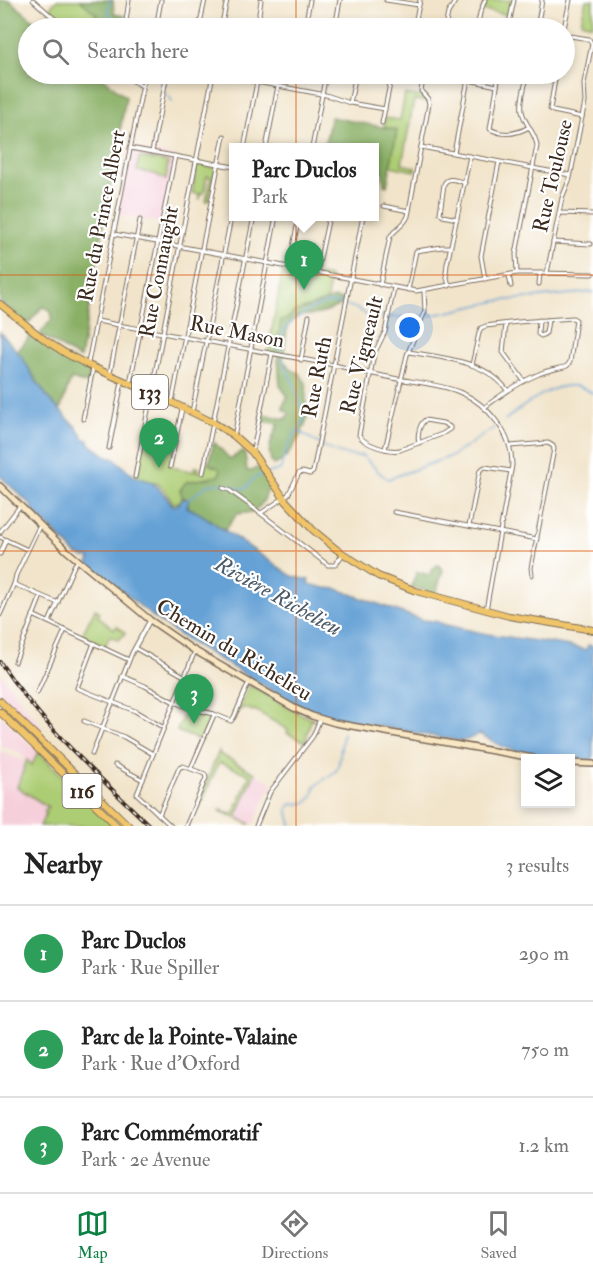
<!DOCTYPE html>
<meta charset="utf-8">
<style>
body{margin:0;font-family:"IM FELL Double Pica",serif;background:#f6f6f6;color:#222}
.controls{position:absolute;right:18px;bottom:18px;display:grid;overflow:hidden;border-radius:0px;box-shadow:0 3px 9px #0003}
.controls button{width:54px;height:54px;display:grid;place-items:center;padding:0;border:0;border-bottom:2px solid #e0e0e0;background:#fff;color:#222;font:30px sans-serif}
.you{position:absolute;left:410px;top:328px;width:21px;height:21px;margin:-15px;border:4px solid #fff;border-radius:50%;background:#1a73e8;box-shadow:0 0 0 9px #1a73e833}
.badge{display:grid;place-items:center;width:39px;height:39px;border-radius:50%;background:#0b8043;color:#fff;font-size:20px;font-weight:700}
.pin{position:absolute;translate:-50% -50px;filter:drop-shadow(0 2px 3px #0008)}
.pin::after{content:'';position:absolute;top:32px;width:21px;height:18px;background:inherit;clip-path:polygon(0 0,100% 0,50% 100%)}
.popup{position:absolute;left:229px;top:143px;width:150px;height:78px;box-sizing:border-box;display:grid;place-content:center;border-radius:0px;background:#fff;filter:drop-shadow(0 2px 4px #0005);font-size:20px;white-space:nowrap;color:#767676}
.popup b{font-size:22px;color:#222}
.popup::after{content:'';position:absolute;left:50%;top:100%;margin-left:-12px;border:12px solid transparent;border-top-color:#fff}
.list{margin:0;padding:0;list-style:none}
h2{display:flex;justify-content:space-between;align-items:center;height:78px;margin:0;padding:0 24px;font-size:26px}
h2 small{font-size:20px;font-weight:400;color:#767676}
.list li{display:grid;grid-template-columns:39px 1fr auto;gap:18px;align-items:center;box-sizing:border-box;height:96px;padding:0 24px;border-top:2px solid #e0e0e0}
.list b{display:block;font-size:22px;white-space:nowrap}
.list p{margin:0;font-size:20px;white-space:nowrap;color:#767676}
.list em{font-size:20px;font-style:normal;color:#767676}
.icon{flex:none;width:33px;height:33px;fill:none;stroke:currentColor;stroke-width:2;stroke-linecap:round;stroke-linejoin:round}
.map{position:relative;flex:none;width:593px;height:826px;overflow:hidden}
.search{position:absolute;background:#fff;box-shadow:0 3px 9px #0003;left:18px;right:18px;top:18px;height:66px;display:flex;align-items:center;gap:15px;box-sizing:border-box;padding:0 21px;border-radius:33px;color:#767676;font-size:22px}
.sheet{height:366px;background:#fff}
nav{display:flex;justify-content:space-around;align-items:center;box-sizing:border-box;height:84px;border-top:2px solid #e0e0e0;background:#fff;font-size:16px;color:#767676}
nav a{display:grid;justify-items:center;gap:3px}
nav .on{color:#0b8043}
.map>svg:first-child{display:block}
</style>
<div class="map">
<svg width="593" height="826" viewBox="0 0 593 826">
<rect width="100%" height="100%" fill="#fff"/>
<filter id="ink" filterUnits="userSpaceOnUse"><feTurbulence type="fractalNoise" baseFrequency=".0167" numOctaves="2"/><feDisplacementMap in="SourceGraphic" scale="12" xChannelSelector="R" yChannelSelector="G"/><feConvolveMatrix kernelMatrix="1 2 1 2 8 2 1 2 1" color-interpolation-filters="sRGB"/></filter>
<filter id="wash" filterUnits="userSpaceOnUse"><feTurbulence type="fractalNoise" baseFrequency=".008" numOctaves="4" result="noise"/><feDisplacementMap in="SourceGraphic" scale="24" xChannelSelector="R" yChannelSelector="G"/><feGaussianBlur stdDeviation="1.35" result="paint"/><feColorMatrix in="noise" values="0 0 0 0 0 0 0 0 0 0 0 0 0 0 0 0 0 1.4 0 .05"/><feComposite in="paint" operator="in"/></filter>
<g filter="url(#wash)">
<rect width="100%" height="100%" fill="#f1e4ca"/>
<g fill="#f5cfda">
<path d="M130,148l45,8 -13,67 -45,-8z"/>
<path d="M0,672l15,22 28,34 -5,6 -38,-37z"/>
<path d="M0,715l38,37 -6,13 -14,-13 -18,-6z"/>
<path d="M0,751l26,11 -9,25 32,20 -9,19h-40z"/>
<path d="M255,773l19,11 -7,10 -13,29 -2,1 -16,-7z"/>
</g>
<g fill="#adcd75" stroke="#747c4a" stroke-width="1.5">
<path d="M57,0h40l3,12 -15,16h-16l-21,-18z"/>
<path d="M486,0h26l-3,15 -27,-5z"/>
<path d="M586,0h7v25l-12,-3z"/>
<path d="M405,94l18,3 4,5 -13,-2 -12,64 13,3v4l-25,-5 7,-36 -13,-3 1,-9 15,2z"/>
<path d="M139,157l29,5 -2,18 -11,-6 -18,-3z"/>
<path d="M197,164l19,4 -7,33h-3l5,-24 -4,-1 -3,17h-3l-1,6h-1v-5l-7,-1z"/>
<path d="M283,268l48,9 -5,25 -9,3v4c-31,-5 -34,22 -42,44l-7,-1z"/>
<path d="M145,436l31,6 -5,25 25,5 -2,-5h4l2,3 -1,2 4,1 2,-12 19,5 -5,17 -30,14 -7,1 -5,5h-4l-7,-11 -8,-8 -21,-7z"/>
<path d="M95,609l5,3 -2,4 16,13 3,-3 8,7 -6,7 -9,-4 -5,10 -23,-11z"/>
<path d="M250,685l46,27 19,8h-4l-6,22 -18,-9 1,-3 -33,-20 -2,1c-17,-9 -12,4 -22,12 8,-9 12,-27 19,-38z"/>
<path d="M186,708l25,8 -10,25 -24,-10z"/>
<path d="M219,751l1,3 35,19 -19,44 14,7 -30,-13 1,-1 10,4 3,-1 15,-36 -1,-3 -27,-11 -3,1 -16,38 -1,1 -3,-1z"/>
<path d="M38,752l75,73v1h-73l6,-13 -2,-2 4,-4 -31,-20 10,-27 5,5z"/>
</g>
<g fill="#8ab066" stroke="#626d42" stroke-width="1.5">
<path d="M0,0h9l34,28h-15v46h70l28,23 -46,262 -40,-25 12,-15 -1,-8 -8,-5 -15,18 -28,-22z"/>
<path d="M80,0h33l1,14 11,2 -2,11 -13,-1 -1,-4h-8l-2,6h-14l12,-13z"/>
<path d="M331,117l66,13 -10,56 -3,-1 -1,-13 -8,-18 -1,-6 -50,-1z"/>
<path d="M334,298l9,2v4l-23,10 -22,2 -7,6 -4,8 -4,30 10,11 5,1c2,3 6,8 8,11 1,5 0,10 0,15 -1,4 2,9 2,14 -1,15 -20,50 -35,53 -8,-16 -1,-25 5,-41l-17,-3 1,-7 23,5 4,-4 -1,-3 -5,-3v-4l4,-7v-3l-7,-9 -2,-28v-4l-3,-1 6,-33 6,-1 7,-7z"/>
<path d="M32,334l34,23 25,12 -3,15 -17,-5 -11,31 -11,-11 -32,-47z"/>
<path d="M215,443l15,16 13,-8 2,3 2,17h5l4,-3h3l8,12 2,7 -5,13 -4,6 -8,6 -15,2 -12,16 -26,-17 -10,-5 -4,-10 -2,1 -3,-9 6,-8 32,-6 2,-4v-3c-4,-3 -8,-2 -11,-5l4,-20z"/>
<path d="M438,565l5,5 -7,23 -25,-6 6,-15 12,3 4,-7z"/>
</g>
<path fill="#65a1d5" stroke="#50667a" stroke-width="1.5" d="M0,332l22,25 13,22 14,20 29,30v2l3,2 3,6 5,1v3l20,15 3,-1 24,20 13,4 5,3 11,11 8,11 4,-1 6,-6h6l-2,8 12,6 93,63 17,4v4l16,4 12,1 85,31 13,1 11,4 41,9 77,11 22,5 2,-5 5,1v114c-26,-3 -60,-3 -84,-11 -11,-3 -20,-11 -30,-15l-12,6 -7,1 -116,-21 -32,-8 -11,-4 -114,-68 -31,-21 -59,-48 -9,-8 2,-4 -2,-2 -3,1 -9,-4 -43,-43 -2,-6 -31,-29z"/>
<g fill="none" stroke-linecap="round" stroke-linejoin="round">
<g stroke="#65a1d5" stroke-width="1.5">
<path d="M110,0c0,3 -2,6 -2,9 0,8 9,15 15,19"/>
<path d="M158,74l5,13"/>
<path d="M166,93l7,9"/>
<path d="M505,420c19,-14 45,-37 71,-34 6,1 12,5 17,7"/>
<path d="M298,431c23,13 37,26 65,25l18,18 7,5 64,-23 42,-28"/>
<path d="M269,473l12,-4c3,-19 11,-32 22,-47l1,-3c-3,-11 -5,-22 -9,-32 -5,-13 -14,-25 -16,-39 -3,-21 35,-45 53,-45 11,0 26,5 35,12l40,3 32,-4 58,-13 96,-9"/>
<path d="M188,500l18,-14 6,-2h12l18,5 4,-1 8,-10 10,-4"/>
<path d="M290,826l1,-2c-1,-4 -4,-11 -3,-15 2,-13 23,6 27,-23l21,-15 3,-8 4,-30"/>
</g>
</g>
</g>
<g filter="url(#ink)">
<g fill="none" stroke-linecap="round" stroke-linejoin="round">
<defs>
<g id="minor">
<path d="M33,0l32,28"/>
<path d="M261,0l-2,14 2,4 44,9"/>
<path d="M386,0l33,5"/>
<path d="M336,21l47,7"/>
<path d="M305,27l5,-27"/>
<path d="M125,28l4,-28"/>
<path d="M156,28l5,-28"/>
<path d="M199,28l6,-28"/>
<path d="M221,28l6,-28"/>
<path d="M335,28l5,-28"/>
<path d="M414,28l6,-28"/>
<path d="M445,28l3,-15 8,-13"/>
<path d="M477,28l3,-15 5,-13"/>
<path d="M508,28l6,-28"/>
<path d="M537,28l5,-28"/>
<path d="M564,28l6,-28"/>
<path d="M122,74l20,12"/>
<path d="M213,74l113,21 24,8 35,6"/>
<path d="M499,74l-9,55c13,7 27,5 39,-2"/>
<path d="M556,74l-6,35 3,2 29,6"/>
<path d="M469,80l28,6"/>
<path d="M350,103l6,-29"/>
<path d="M382,123l10,-49"/>
<path d="M421,147l149,28"/>
<path d="M130,148l104,19"/>
<path d="M244,148l13,-66"/>
<path d="M266,148l12,-62"/>
<path d="M312,148l14,-74"/>
<path d="M152,152l15,-78"/>
<path d="M454,153l15,-79"/>
<path d="M384,206l25,5"/>
<path d="M559,213l34,1"/>
<path d="M457,219l-14,-3 -3,-3 4,-29c4,-8 14,-3 21,-1"/>
<path d="M114,234l302,57 101,-18h18l58,1"/>
<path d="M553,242l38,2"/>
<path d="M289,268l10,-52"/>
<path d="M317,273l12,-57"/>
<path d="M517,273l-1,-19 21,-108c-1,-13 -13,-22 -15,-35 -2,-11 3,-26 6,-37"/>
<path d="M547,273l15,-75 8,-20 15,-76 -1,-19 8,-39 -3,-5 -25,-4"/>
<path d="M509,275l2,11"/>
<path d="M485,279l-4,-23 18,-94"/>
<path d="M539,284l1,-11"/>
<path d="M380,285l10,-48c5,-8 15,-12 18,-21l21,-112 -1,-5 -7,-8 3,-17"/>
<path d="M449,286l-3,-13 1,-9 23,-108"/>
<path d="M394,288l-9,44 -11,22 -15,81c5,10 30,17 41,15l42,-16 8,-5v-2l-7,-4 -18,-3c-6,5 -8,16 -6,23"/>
<path d="M408,290l8,-39 26,-4h8"/>
<path d="M539,320l-1,14 3,2 5,-3 2,-13"/>
<path d="M97,321l237,44c21,5 43,10 64,14 40,7 73,7 99,43 10,13 15,26 15,43l-26,145"/>
<path d="M506,324l-3,28 21,29"/>
<path d="M409,352c33,6 76,8 98,38"/>
<path d="M301,360l8,-44"/>
<path d="M88,363l57,-289"/>
<path d="M472,365l7,-32 2,-5 5,-2 32,-4 55,-4 3,2 -6,42 -3,4c-9,3 -19,4 -28,8 -20,8 -37,20 -54,33"/>
<path d="M110,373l30,-153"/>
<path d="M130,383l45,-227"/>
<path d="M172,402l52,-266"/>
<path d="M192,412l42,-209"/>
<path d="M83,419l10,-51"/>
<path d="M233,435l2,-3 41,-216"/>
<path d="M510,446l38,-3 5,3 1,3 -23,119 1,7"/>
<path d="M109,448l13,-66"/>
<path d="M385,449l22,-94 18,-44 -1,-20"/>
<path d="M253,450l19,-96"/>
<path d="M170,467l12,-58"/>
<path d="M203,473l51,-257"/>
<path d="M135,477l78,-403"/>
<path d="M223,488l6,2 22,16 77,59h7l8,-11"/>
<path d="M394,512l143,27"/>
<path d="M261,513l27,-18 11,-22 3,-1 8,2 3,-2 50,-256"/>
<path d="M469,526l11,-56 5,-3 26,4"/>
<path d="M0,532l20,-26"/>
<path d="M0,537l28,13"/>
<path d="M0,554l6,-14"/>
<path d="M14,584l44,19"/>
<path d="M0,615l14,-31 2,-9 22,-46 2,-3"/>
<path d="M33,615l96,45"/>
<path d="M49,622l25,-56 4,-6"/>
<path d="M94,643l-17,45 58,23 29,17"/>
<path d="M135,648l49,28"/>
<path d="M15,662l26,-66"/>
<path d="M122,676l23,10 29,16 15,6 25,6 17,7 3,-4 15,-35"/>
<path d="M37,693l28,-63"/>
<path d="M84,721l40,16 29,17"/>
<path d="M92,754l40,-101 18,-33"/>
<path d="M115,765l28,15"/>
<path d="M191,768l23,-53"/>
<path d="M159,815l20,-47 4,-2 22,8 1,4 -20,48"/>
<path d="M171,826l-34,-32 58,-143"/>
<path d="M256,826l14,-34 43,-56 7,-17"/>
</g>
<g id="secondary">
<path d="M0,486l67,65 83,69 42,29 102,59 18,8 23,7 198,35"/>
<path d="M570,763l23,1"/>
</g>
<g id="primary">
<path d="M0,304l45,36 20,13 23,12 77,34 49,24 19,12 19,17 34,49 27,29 23,19 42,27 38,15 93,25 84,14"/>
<path d="M0,701l129,125"/>
<path d="M0,712l117,114"/>
</g>
</defs>
<use href="#minor" stroke="#7b6b5a" stroke-width="5"/>
<use href="#secondary" stroke="#7b6b5a" stroke-width="8"/>
<use href="#primary" stroke="#7b6b5a" stroke-width="8"/>
<use href="#minor" stroke="#fff" stroke-width="3"/>
<use href="#secondary" stroke="#f9e7c3" stroke-width="5"/>
<use href="#primary" stroke="#f0c469" stroke-width="6"/>
<defs>
<path id="rail" d="M0,662c41,62 96,112 150,164"/>
</defs>
<use href="#rail" stroke="#3b2a1e" stroke-width="4"/>
<use href="#rail" stroke="#fff" stroke-width="1.5" stroke-dasharray="4.5" stroke-linecap="butt"/>
</g>
</g>
<path fill="none" stroke="#df570d" stroke-width="1.5" stroke-opacity="0.55" d="M296,0v28M296,74v752M0,275h593M0,551h593"/>
<g text-anchor="middle" dominant-baseline="central" stroke-width="4.5" stroke-linejoin="round" paint-order="stroke">
<g fill="#fff" stroke="#766a62" stroke-width="1.5">
<rect x="132" y="375" width="36" height="34" rx="4.5"/>
<rect x="62.5" y="774" width="39" height="34" rx="4.5"/>
</g>
<g font-size="20" font-weight="bold" fill="#3b2a1e">
<text x="150" y="392">133</text>
<text x="82" y="791">116</text>
</g>
<g font-size="21" fill="#3b2a1e" stroke="#fff">
<text transform="translate(553 176) rotate(-77)">Rue Toulouse</text>
<text transform="translate(102 216) rotate(-79)">Rue du Prince Albert</text>
<text transform="translate(159 272) rotate(-79)">Rue Connaught</text>
<text transform="translate(237 332) rotate(11)">Rue Mason</text>
<text transform="translate(362 355) rotate(-76)">Rue Vigneault</text>
<text transform="translate(317 377) rotate(-79)">Rue Ruth</text>
<text transform="translate(234 650) rotate(31)">Chemin du Richelieu</text>
</g>
<g font-size="22" font-style="italic" fill="#4c5a67" stroke="#fff">
<text transform="translate(278 596) rotate(29)">Rivière Richelieu</text>
</g>
</g>
</svg>
<div class="controls">
<button><svg class="icon" aria-label="layers" viewBox="0 0 24 24"><path d="M12 4l9 5-9 5-9-5zM3 14l9 5 9-5"/></svg></button>
</div>
<div class="you"></div>
<div class="pin badge" style="left:304px;top:290px;background:#2e9e5b">1</div>
<div class="popup"><b>Parc Duclos</b>Park</div>
<div class="pin badge" style="left:159px;top:468px;background:#2e9e5b">2</div>
<div class="pin badge" style="left:194px;top:724px;background:#2e9e5b">3</div>
<div class="search"><svg class="icon" aria-label="search" viewBox="0 0 24 24"><circle cx="10" cy="10" r="6"/><path d="M15 15l6 6"/></svg>Search here</div>
</div>
<section class="sheet">
<h2>Nearby<small>3 results</small></h2>
<ul class="list">
<li><span class="badge" style="background:#2e9e5b">1</span><div><b>Parc Duclos</b><p>Park · Rue Spiller</p></div><em>290 m</em></li>
<li><span class="badge" style="background:#2e9e5b">2</span><div><b>Parc de la Pointe-Valaine</b><p>Park · Rue d'Oxford</p></div><em>750 m</em></li>
<li><span class="badge" style="background:#2e9e5b">3</span><div><b>Parc Commémoratif</b><p>Park · 2e Avenue</p></div><em>1.2 km</em></li>
</ul>
</section>
<nav>
<a class="on"><svg class="icon" aria-label="map" viewBox="0 0 24 24"><path d="M3 6l6-2 6 2 6-2v14l-6 2-6-2-6 2zM9 4v14M15 6v14"/></svg>Map</a>
<a><svg class="icon" aria-label="directions" viewBox="0 0 24 24"><path d="M12 3l9 9-9 9-9-9zM9 14v-3h6M13 9l2 2-2 2"/></svg>Directions</a>
<a><svg class="icon" aria-label="saved" viewBox="0 0 24 24"><path d="M7 4h10v16l-5-4-5 4z"/></svg>Saved</a>
</nav>
